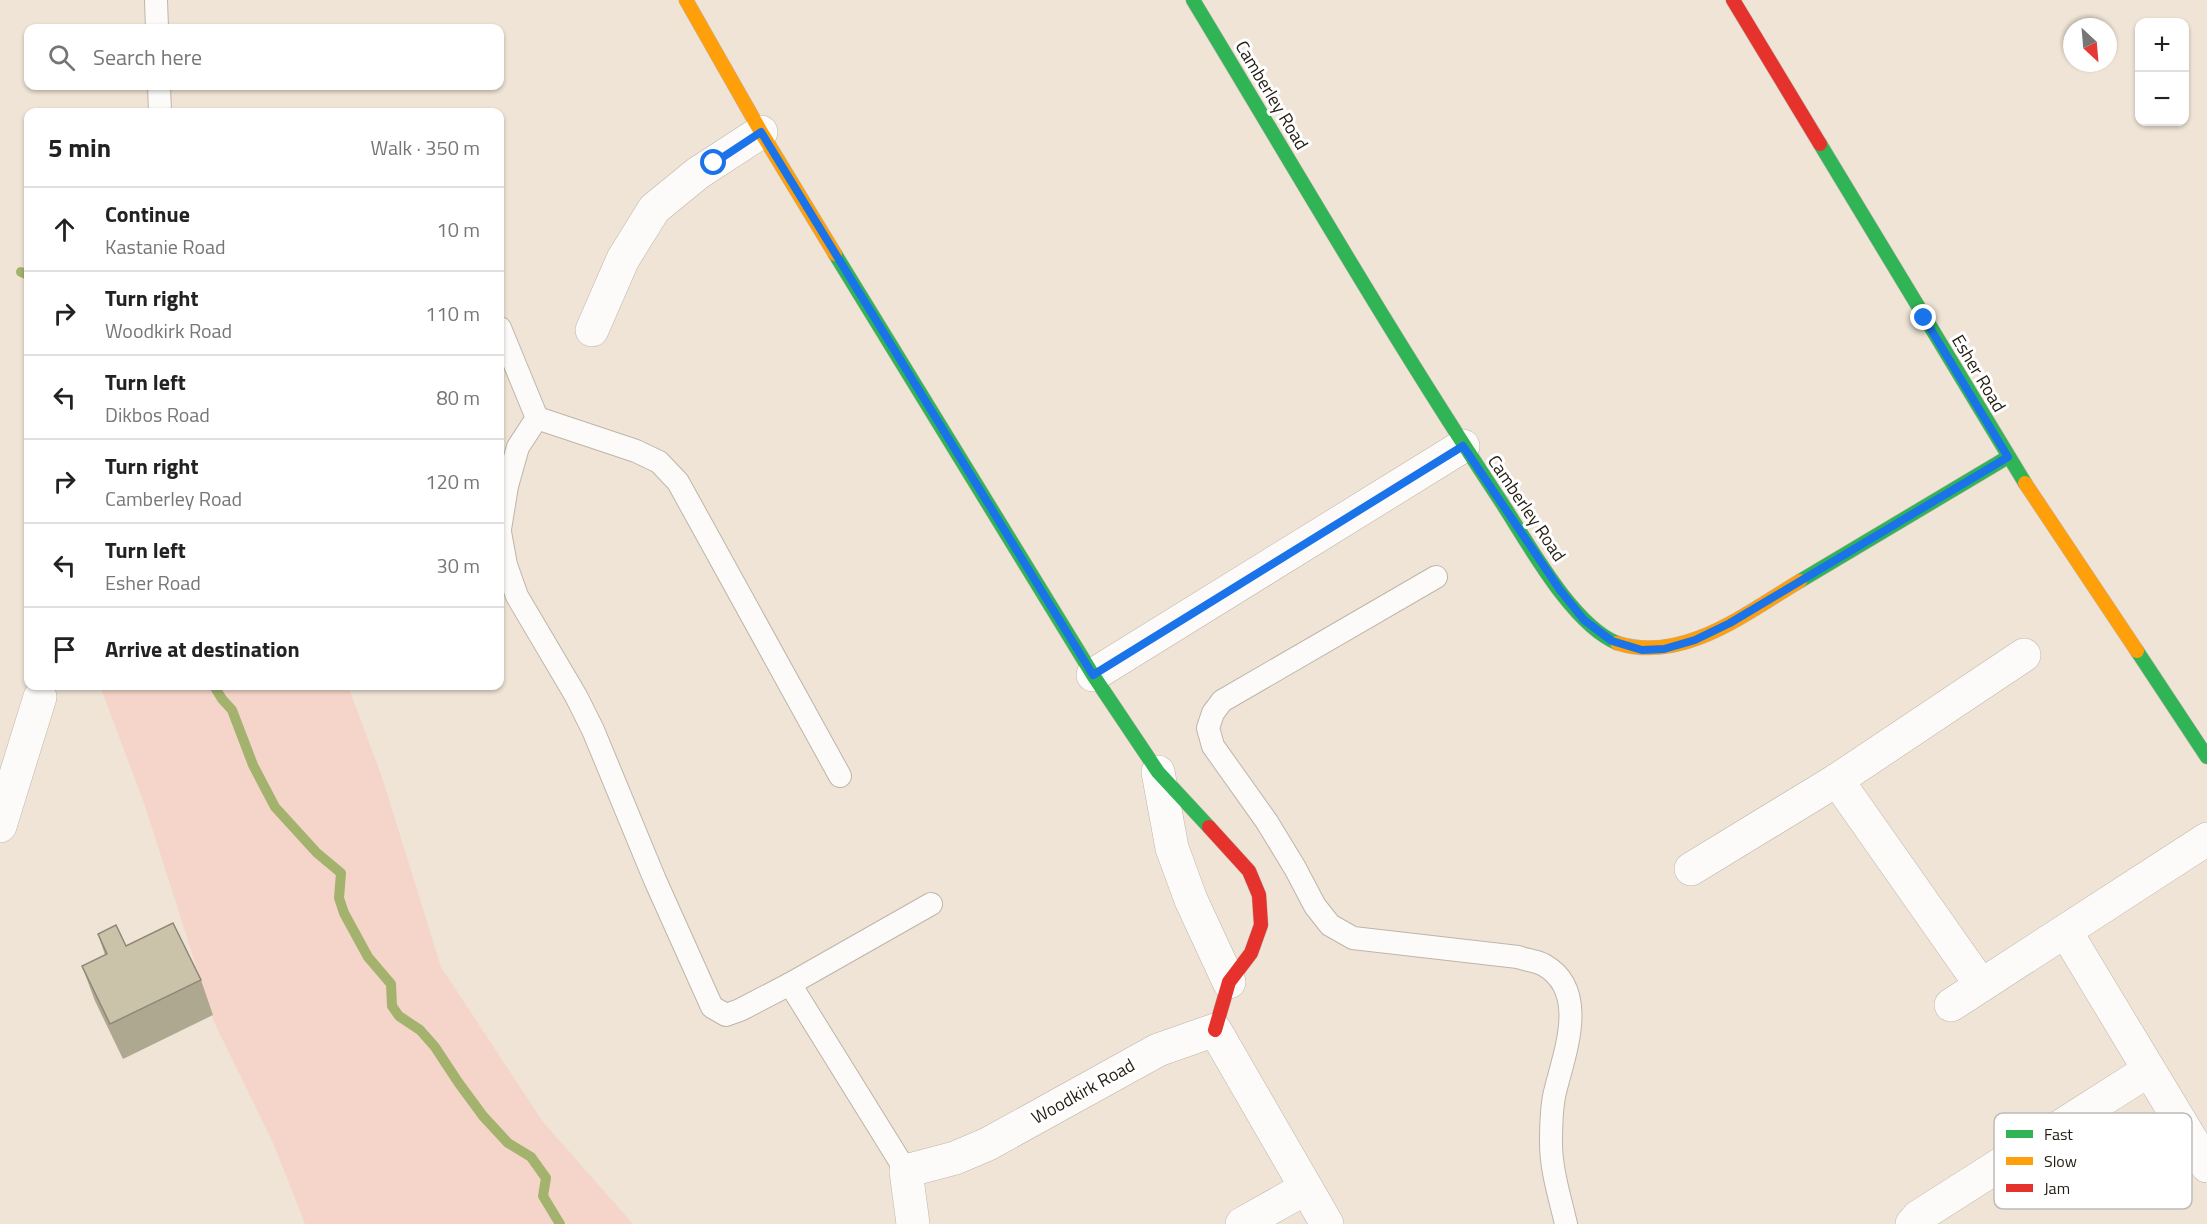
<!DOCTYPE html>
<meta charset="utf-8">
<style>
body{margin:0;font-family:"Titillium Web",sans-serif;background:#f6f6f6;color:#222}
.controls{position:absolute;right:18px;top:18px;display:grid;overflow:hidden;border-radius:12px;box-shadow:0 2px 4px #0004}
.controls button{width:54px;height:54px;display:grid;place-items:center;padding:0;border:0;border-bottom:2px solid #e0e0e0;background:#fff;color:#222;font:30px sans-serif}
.compass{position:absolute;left:2063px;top:18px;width:54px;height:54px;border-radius:50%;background:#fff;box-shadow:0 2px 4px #0004;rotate:154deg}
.stop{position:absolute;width:18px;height:18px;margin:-14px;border:4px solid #1a73e8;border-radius:50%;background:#fff}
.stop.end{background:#1a73e8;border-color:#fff;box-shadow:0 2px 6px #0008}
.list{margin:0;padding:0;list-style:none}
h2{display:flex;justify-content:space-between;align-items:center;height:78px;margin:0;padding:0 24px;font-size:26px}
h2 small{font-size:20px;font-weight:400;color:#767676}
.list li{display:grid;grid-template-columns:39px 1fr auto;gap:18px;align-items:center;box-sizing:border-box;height:84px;padding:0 24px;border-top:2px solid #e0e0e0}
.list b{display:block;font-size:22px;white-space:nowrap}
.list p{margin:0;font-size:20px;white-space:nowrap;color:#767676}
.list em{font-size:20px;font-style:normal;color:#767676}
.icon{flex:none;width:33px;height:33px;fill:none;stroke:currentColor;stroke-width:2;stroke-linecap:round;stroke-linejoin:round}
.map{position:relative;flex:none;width:2207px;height:1224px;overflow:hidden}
.search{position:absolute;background:#fff;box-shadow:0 2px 4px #0004;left:24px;top:24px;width:480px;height:66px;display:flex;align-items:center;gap:15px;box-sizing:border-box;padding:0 21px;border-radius:12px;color:#767676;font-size:22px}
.panel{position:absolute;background:#fff;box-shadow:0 2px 4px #0004;left:24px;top:108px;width:480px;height:582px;border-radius:12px}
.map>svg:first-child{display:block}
</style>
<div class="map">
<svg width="2207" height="1224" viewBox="0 0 2207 1224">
<rect width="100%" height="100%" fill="#efe4d5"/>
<path fill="#f5d5ca" d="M100,686h248l34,91 59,190 102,155 90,102h-328l-31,-79 -60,-123 -70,-219z"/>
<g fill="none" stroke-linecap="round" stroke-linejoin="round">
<g stroke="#a3b26d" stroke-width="10">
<path d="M21,272l7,3"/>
<path d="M214,686l8,13 10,11 21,55 22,42 42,46 24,20 -2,25 5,15 24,44 23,27 1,22 7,10 21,14 15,17 23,35 25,34 25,27 23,14 15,21 -3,18 17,28"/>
</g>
<defs>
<g id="lane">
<path d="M156,0l1,28"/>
<path d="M159,86l1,26"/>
<path d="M500,328l37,90 99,33 23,11 19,20 162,294"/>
<path d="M500,529l7,-43 11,-39 19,-29"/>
<path d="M500,532l6,33 11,31 59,100 17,34 62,150 57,127 14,8 14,-5 50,-26 141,-80"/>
<path d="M1436,577l-214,124 -9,12 -5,15 5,18 54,76 28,46 20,38 15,19 23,13 165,19c8,3 19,4 26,8 46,26 20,89 11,127 -4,16 -4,35 -4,51 0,27 9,55 15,81"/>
<path d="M790,984l116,187"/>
</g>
<g id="street">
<path d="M592,330l31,-71 31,-50 44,-36 63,-41"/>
<path d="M1093,675l370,-229"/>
<path d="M1158,772l14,76 19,52 38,82"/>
<path d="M1837,780l144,205"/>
<path d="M0,826l40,-129"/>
<path d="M1691,869l146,-89 187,-125"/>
<path d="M2066,932l141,234"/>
<path d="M1951,1005l256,-166"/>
<path d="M913,1224l-7,-53 49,-13 33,-14 170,-94 57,-20 112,194"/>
<path d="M1242,1224l64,-36"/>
<path d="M1912,1224l6,-7 231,-147"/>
</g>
<g id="fast">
<path d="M1193,0c101,167 199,337 307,500 27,41 71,124 117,143"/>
<path d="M1820,144l205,339"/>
<path d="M835,254l258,421 65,97 51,55"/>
<path d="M1800,581l208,-124"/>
<path d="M2137,651l70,106"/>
</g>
<g id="slow">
<path d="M686,0l75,132 74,122"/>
<path d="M2025,483l112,168"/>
<path d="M1617,643c66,21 129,-30 183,-62"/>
</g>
<g id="jam">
<path d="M1733,0l87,144"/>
<path d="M1209,827l40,44 10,24 2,30 -10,28 -22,29 -14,48"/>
</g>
</defs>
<use href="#lane" stroke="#beb5aa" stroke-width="24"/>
<use href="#street" stroke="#beb5aa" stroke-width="34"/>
<use href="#fast" stroke="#beb5aa" stroke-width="15"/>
<use href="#slow" stroke="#beb5aa" stroke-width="15"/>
<use href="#jam" stroke="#beb5aa" stroke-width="15"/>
<use href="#lane" stroke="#fdfbf9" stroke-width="22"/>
<use href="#street" stroke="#fdfbf9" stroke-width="33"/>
<use href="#fast" stroke="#30b455" stroke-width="14"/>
<use href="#slow" stroke="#ff9f0a" stroke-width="14"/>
<use href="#jam" stroke="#e5322d" stroke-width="14"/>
</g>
<path fill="#afa891" d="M98,934l103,46 12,35 -90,44 -28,-58 -13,-35 23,-11z"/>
<path fill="#cbc3a9" stroke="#8e8876" stroke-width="1.5" d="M173,923l28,57 -91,44 -28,-58 25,-12 -9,-20 18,-9 10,21z"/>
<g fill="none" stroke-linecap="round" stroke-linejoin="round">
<path stroke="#1a73e8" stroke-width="8" d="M714,163l47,-31 332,543 370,-229 97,144 24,30 28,21 30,9 22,-1 31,-9 35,-17 278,-166 -84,-139"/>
</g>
<g text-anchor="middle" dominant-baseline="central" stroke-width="6" stroke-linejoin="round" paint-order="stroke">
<g font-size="18" fill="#241d13" stroke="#fff">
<text transform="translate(1272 95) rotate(59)">Camberley Road</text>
<text transform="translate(1979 373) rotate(59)">Esher Road</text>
<text transform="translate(1527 508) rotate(56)">Camberley Road</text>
<text transform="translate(1083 1091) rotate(-29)">Woodkirk Road</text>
</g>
</g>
<rect x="1994" y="1113" width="198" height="96" rx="9" fill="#fff" stroke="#bdbbb8" stroke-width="1.5"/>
<rect x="2006" y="1130" width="27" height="8" fill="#30b455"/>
<rect x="2006" y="1157" width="27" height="8" fill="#ff9f0a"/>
<rect x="2006" y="1184" width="27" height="8" fill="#e5322d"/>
<g font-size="16" fill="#241d13">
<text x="2044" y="1140">Fast</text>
<text x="2044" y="1167">Slow</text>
<text x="2044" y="1194">Jam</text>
</g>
</svg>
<div class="controls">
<button>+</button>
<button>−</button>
</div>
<svg class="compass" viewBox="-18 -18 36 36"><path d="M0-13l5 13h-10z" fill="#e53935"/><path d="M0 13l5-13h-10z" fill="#767676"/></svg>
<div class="stop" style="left:714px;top:163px"></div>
<div class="stop end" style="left:1924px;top:318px"></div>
<div class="search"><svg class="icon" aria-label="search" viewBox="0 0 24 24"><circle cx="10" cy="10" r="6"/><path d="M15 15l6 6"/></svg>Search here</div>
<section class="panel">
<h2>5 min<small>Walk · 350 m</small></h2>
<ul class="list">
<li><svg class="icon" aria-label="ahead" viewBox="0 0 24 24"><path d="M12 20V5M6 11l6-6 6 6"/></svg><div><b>Continue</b><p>Kastanie Road</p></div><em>10 m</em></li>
<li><svg class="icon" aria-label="right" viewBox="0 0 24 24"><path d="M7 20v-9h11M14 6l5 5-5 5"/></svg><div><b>Turn right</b><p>Woodkirk Road</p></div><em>110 m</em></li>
<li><svg class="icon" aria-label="left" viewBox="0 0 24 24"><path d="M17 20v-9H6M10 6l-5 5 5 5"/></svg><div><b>Turn left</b><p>Dikbos Road</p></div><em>80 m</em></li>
<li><svg class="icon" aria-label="right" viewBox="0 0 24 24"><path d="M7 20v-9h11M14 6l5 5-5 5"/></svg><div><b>Turn right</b><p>Camberley Road</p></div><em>120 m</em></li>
<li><svg class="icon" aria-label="left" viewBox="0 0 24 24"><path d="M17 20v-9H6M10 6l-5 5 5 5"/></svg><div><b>Turn left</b><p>Esher Road</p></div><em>30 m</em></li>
<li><svg class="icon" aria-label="arrive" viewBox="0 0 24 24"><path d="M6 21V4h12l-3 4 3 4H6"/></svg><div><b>Arrive at destination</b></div></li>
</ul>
</section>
</div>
